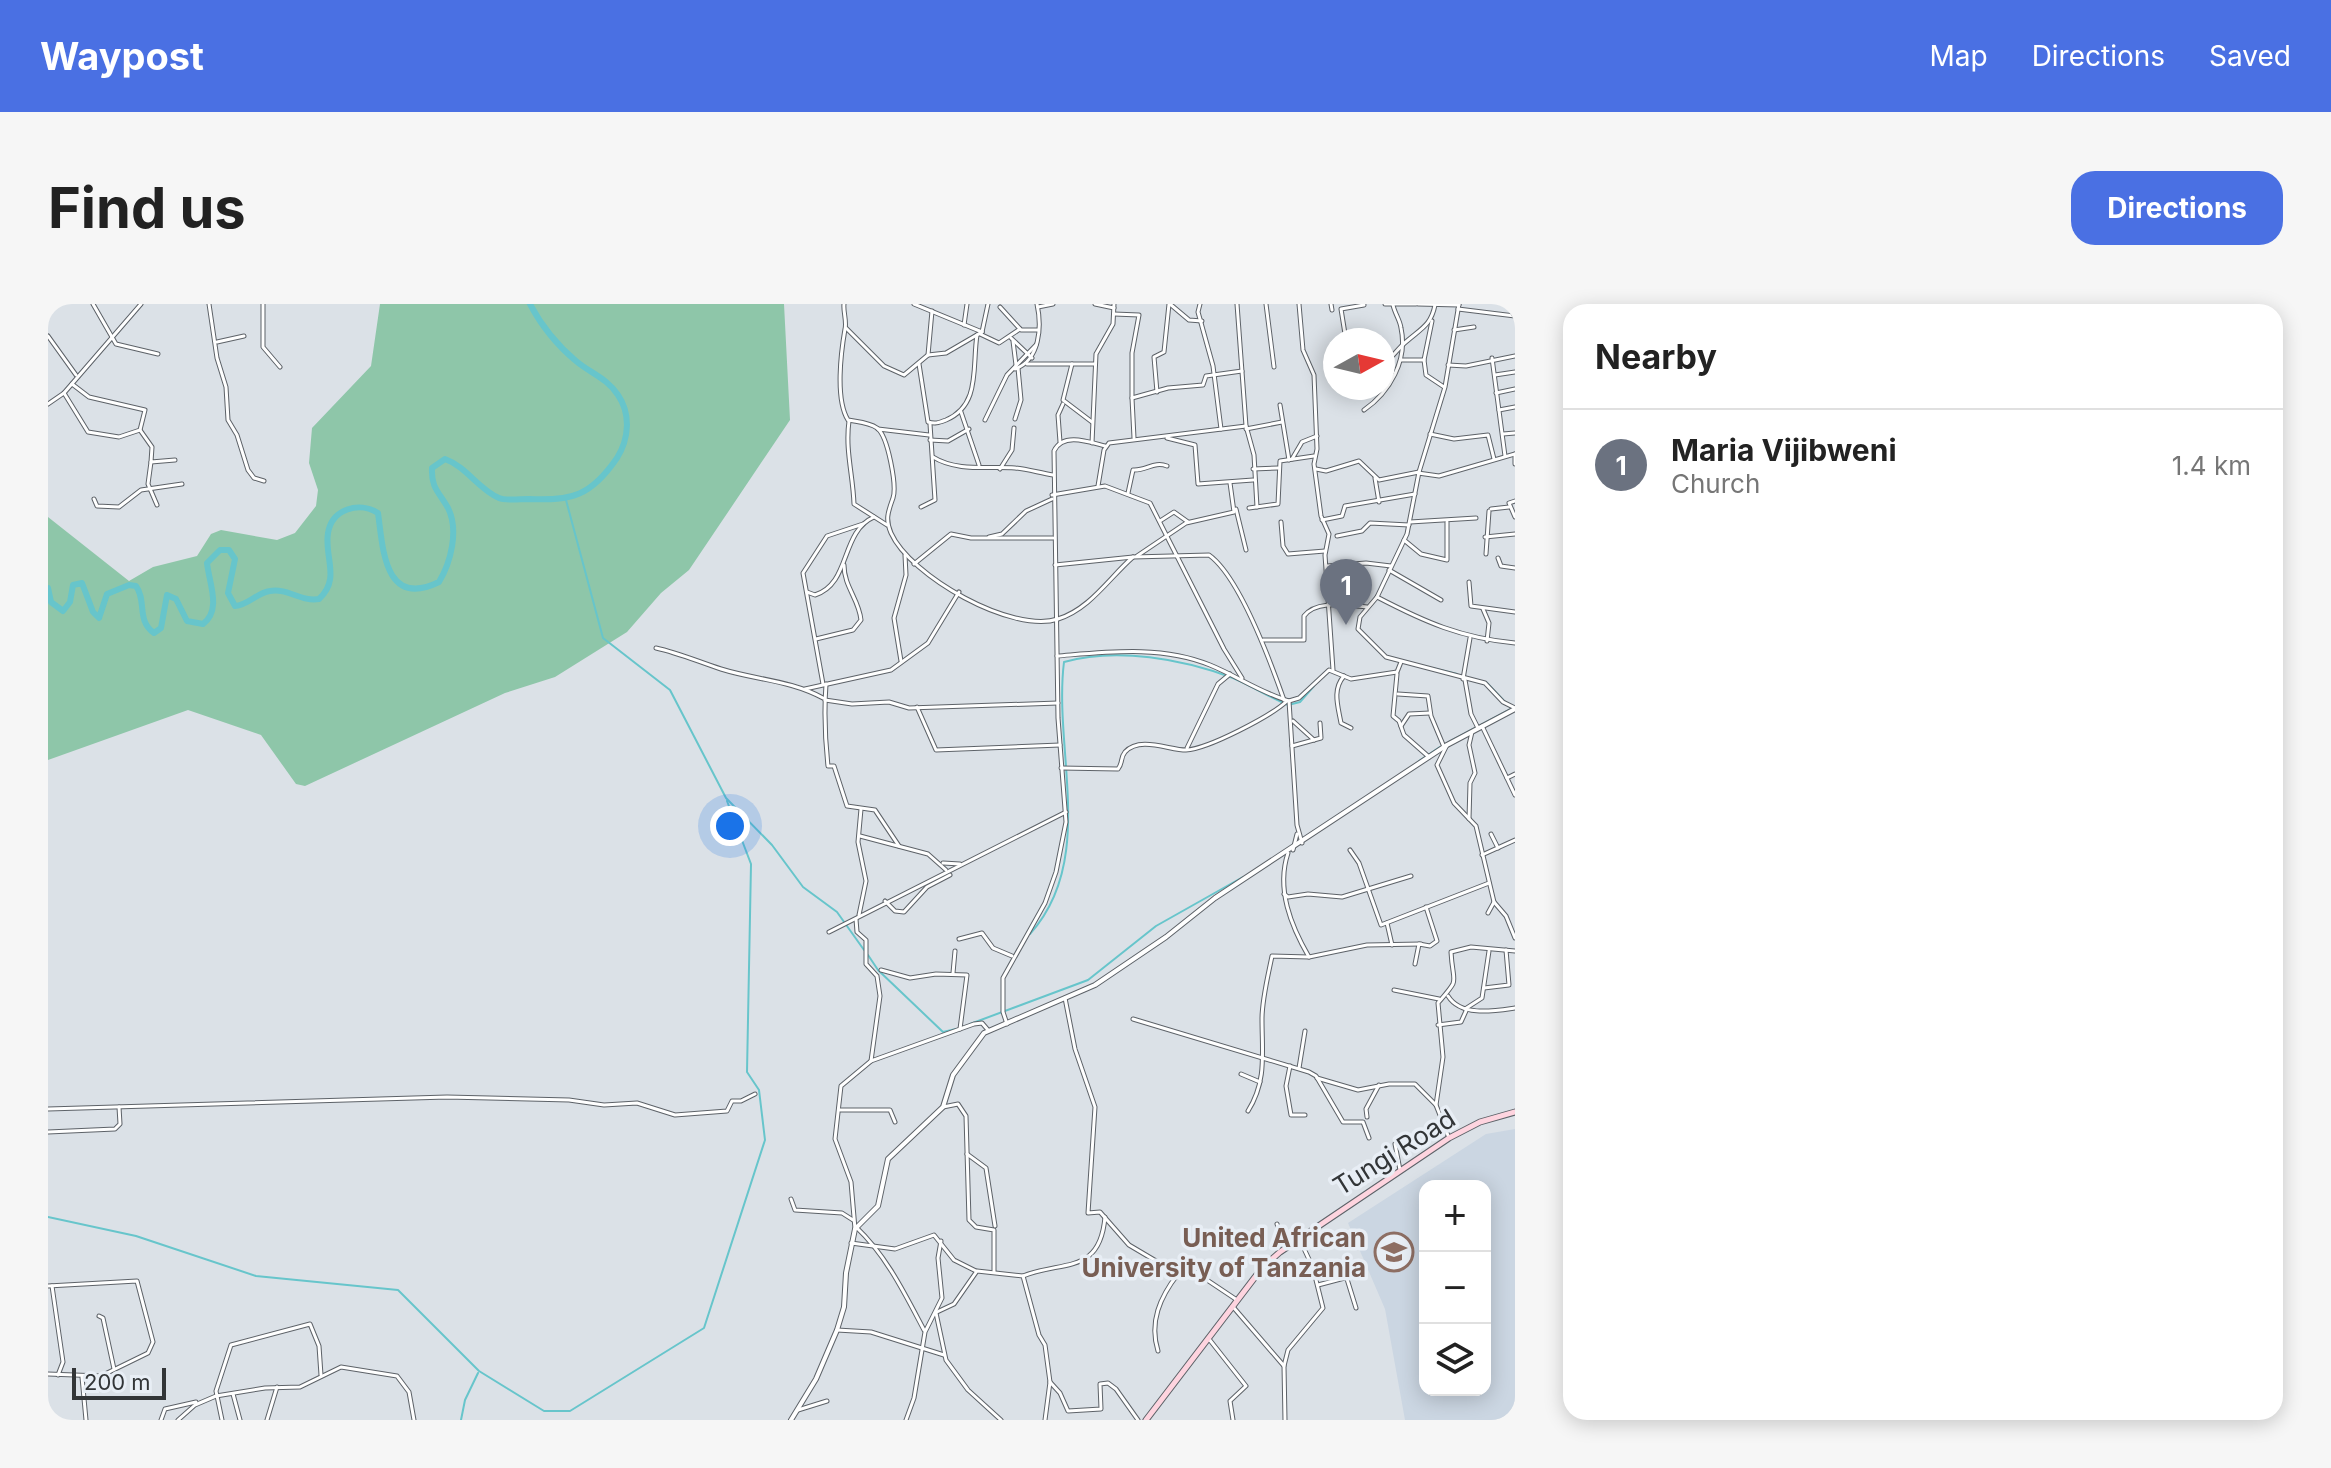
<!DOCTYPE html>
<meta charset="utf-8">
<style>
body{margin:0;font-family:Inter,sans-serif;background:#f6f6f6;color:#222}
.controls{position:absolute;right:24px;bottom:24px;display:grid;overflow:hidden;border-radius:16px;box-shadow:0 4px 20px #0003}
.controls button{width:72px;height:72px;display:grid;place-items:center;padding:0;border:0;border-bottom:2px solid #e0e0e0;background:#fff;color:#222;font:40px sans-serif}
.compass{position:absolute;left:1275px;top:24px;width:72px;height:72px;border-radius:50%;background:#fff;box-shadow:0 4px 20px #0003;rotate:82deg}
.scale{position:absolute;left:24px;bottom:20px;width:94px;box-sizing:border-box;padding-left:8px;border:4px solid #323537;border-top:0;font-size:22px;line-height:28px;white-space:nowrap;color:#323537;-webkit-text-stroke:6px #e8eef5;paint-order:stroke}
.you{position:absolute;left:682px;top:522px;width:28px;height:28px;margin:-20px;border:6px solid #fff;border-radius:50%;background:#1a73e8;box-shadow:0 0 0 12px #1a73e833}
.badge{display:grid;place-items:center;width:52px;height:52px;border-radius:50%;background:#4a70e3;color:#fff;font-size:26px;font-weight:700}
.pin{position:absolute;translate:-50% -66px;filter:drop-shadow(0 2px 4px #0008)}
.pin::after{content:'';position:absolute;top:42px;width:28px;height:24px;background:inherit;clip-path:polygon(0 0,100% 0,50% 100%)}
.list{margin:0;padding:0;list-style:none}
h2{display:flex;justify-content:space-between;align-items:center;height:104px;margin:0;padding:0 32px;font-size:34px}
h2 small{font-size:26px;font-weight:400;color:#767676}
.list li{display:grid;grid-template-columns:52px 1fr auto;gap:24px;align-items:center;box-sizing:border-box;height:112px;padding:0 32px;border-top:2px solid #e0e0e0}
.list b{display:block;font-size:30px;white-space:nowrap}
.list p{margin:0;font-size:26px;white-space:nowrap;color:#767676}
.list em{font-size:26px;font-style:normal;color:#767676}
.icon{flex:none;width:44px;height:44px;fill:none;stroke:currentColor;stroke-width:2;stroke-linecap:round;stroke-linejoin:round}
.map{position:relative;flex:none;width:1467px;height:1116px;overflow:hidden;border-radius:24px}
header{display:flex;align-items:center;gap:48px;box-sizing:border-box;height:112px;padding:0 40px;background:#4a70e3;color:#fff}
header strong{font-size:38px}
nav{display:flex;gap:44px;margin-inline-start:auto;font-size:28px}
.intro{display:flex;align-items:center;justify-content:space-between;box-sizing:border-box;height:192px;padding:0 48px}
h1{margin:0;font-size:56px}
.button{padding:20px 36px;border-radius:24px;background:#4a70e3;color:#fff;font-size:28px;font-weight:700}
main{display:flex;gap:48px;padding:0 48px}
aside{flex:1;background:#fff;border-radius:24px;box-shadow:0 4px 20px #0003}
.map>svg:first-child{display:block}
</style>
<header>
<strong>Waypost</strong>
<nav><a>Map</a><a>Directions</a><a>Saved</a></nav>
</header>
<div class="intro"><h1>Find us</h1><a class="button">Directions</a></div>
<main>
<div class="map">
<svg width="1467" height="1116" viewBox="0 0 1467 1116">
<rect width="100%" height="100%" fill="#dbe1e7"/>
<path fill="#cbd6e2" fill-rule="evenodd" d="M1467,825v291h-110l-20,-111 -37,-86 138,-89zM1377,882h60v204h-60z"/>
<path fill="#8ec6a9" d="M332,0h404l6,116 -101,150 -28,23 -34,39 -72,45 -50,16 -200,93 -9,-2 -35,-49 -73,-25 -140,50v-243l81,64 24,-14 44,-11 14,-22 10,-4 56,10 18,-7 21,-27 2,-16 -9,-27 3,-35 59,-62z"/>
<g fill="none" stroke-linecap="round" stroke-linejoin="round">
<g stroke="#67c5cb" stroke-width="2">
<path d="M518,196l37,138 67,52 56,108 46,47 31,42 34,25 27,38"/>
<path d="M1384,364l25,6"/>
<path d="M1438,378l20,21"/>
<path d="M1401,438l62,-33"/>
<path d="M1371,457l21,-14"/>
<path d="M982,630c67,-74 23,-184 34,-272 53,-15 119,-3 169,16 19,8 36,19 55,27l12,-3 14,-16"/>
<path d="M820,651l10,15 65,62 13,-3"/>
<path d="M960,663l15,-26"/>
<path d="M922,720l118,-44 68,-54 87,-49"/>
<path d="M0,913l88,19 120,40 142,14 81,81 65,40h26l134,-83 61,-188 -6,-50 -12,-18 4,-208 -24,-63"/>
<path d="M413,1116l4,-20 13,-27"/>
</g>
<path stroke="#67c5cb" stroke-width="6" d="M0,284l3,14 12,9 7,-9 3,-17 9,-2 11,29 6,6 8,-24 22,-9 7,1c11,15 0,34 18,47l7,-5 6,-33 9,4 11,22 16,3c19,-14 6,-41 4,-61l13,-13h9l6,9 -7,34 7,13c14,-1 21,-13 35,-15 18,-3 31,11 49,8 22,-20 5,-42 9,-66 4,-24 31,-32 50,-20 5,35 6,96 61,69 12,-20 20,-52 9,-74 -9,-16 -17,-20 -16,-40l13,-9c22,8 33,30 54,39 7,3 21,1 30,1 43,2 62,-3 88,-41 12,-19 14,-44 1,-63 -11,-17 -28,-22 -42,-34 -19,-16 -35,-36 -46,-57"/>
<defs>
<g id="minor">
<path d="M45,0l23,40 42,10"/>
<path d="M161,0l8,54 9,29 2,33 9,15 11,35 6,8 10,3"/>
<path d="M215,0v43l17,20"/>
<path d="M796,0c-1,8 3,17 1,25 -4,23 -10,70 3,91 9,2 20,2 29,8 11,8 20,58 16,70 -5,14 -8,21 -2,35 19,43 121,101 167,86 32,-10 51,-41 75,-62"/>
<path d="M866,0l68,28"/>
<path d="M1047,0l19,4"/>
<path d="M1122,0l19,16 13,1"/>
<path d="M1152,0l-2,8 15,54 8,63"/>
<path d="M1189,0l9,122 8,29 3,52"/>
<path d="M1218,0l8,63"/>
<path d="M1251,0l4,46 11,25 3,74 -3,15 7,52 8,18 -4,21 8,115"/>
<path d="M1283,0l1,6"/>
<path d="M1337,0h31"/>
<path d="M1370,0l41,1"/>
<path d="M1411,0l-14,83 -26,85 -12,62 -30,63 -17,20 -2,12 28,28 99,26 18,19 12,6"/>
<path d="M952,3l21,23h17"/>
<path d="M990,3l15,-3"/>
<path d="M1410,5l57,7"/>
<path d="M1066,10l25,1 -7,38v45"/>
<path d="M916,21l3,-21"/>
<path d="M798,24l38,38 20,9 24,-20 4,-44"/>
<path d="M1406,26l20,-3"/>
<path d="M934,28l6,-28"/>
<path d="M932,30l19,9 21,-14"/>
<path d="M0,32l28,39"/>
<path d="M963,34l21,20"/>
<path d="M1298,36l-5,-31 23,-4"/>
<path d="M965,37l3,24"/>
<path d="M169,38l27,-6"/>
<path d="M880,51l18,-2 36,-21"/>
<path d="M1444,54l13,98"/>
<path d="M1353,56h23l2,15 18,12"/>
<path d="M1376,56l8,-39"/>
<path d="M871,60l9,58c7,2 10,1 18,-2 35,-15 26,-53 31,-85"/>
<path d="M979,60h68"/>
<path d="M1024,60l-9,36 29,22"/>
<path d="M1335,61c9,-7 15,-17 24,-24 15,-13 24,-16 28,-36"/>
<path d="M1400,61l18,1 49,-10"/>
<path d="M967,65c25,-9 27,-42 22,-65"/>
<path d="M1447,71l20,-3"/>
<path d="M1109,88l-3,-35 10,-5 5,-48"/>
<path d="M16,89l24,39 31,5 21,-7 5,-20 -56,-13 -17,-13"/>
<path d="M1448,89l19,-4"/>
<path d="M0,100l16,-11 77,-89"/>
<path d="M1232,101l9,55"/>
<path d="M1316,106c26,-18 44,-50 37,-82 -1,-8 -6,-14 -8,-23"/>
<path d="M1451,106l16,-3"/>
<path d="M913,108l18,53"/>
<path d="M967,115l6,-19 -3,-32"/>
<path d="M937,116l22,-45 29,-30"/>
<path d="M801,117c-4,29 4,54 5,83l33,21"/>
<path d="M830,125l51,6"/>
<path d="M1198,125l36,-7"/>
<path d="M92,126l12,17 -1,15 24,-2"/>
<path d="M1382,130l24,5 34,-4 6,24"/>
<path d="M1455,130l12,-1"/>
<path d="M1086,134l-2,-40 36,-10 35,-3 3,-9 36,-5"/>
<path d="M1119,134l28,7 3,39 55,-4"/>
<path d="M882,136l18,1 21,-12"/>
<path d="M1012,138l-2,-27 5,-11"/>
<path d="M1044,139l4,-89 17,-30 1,-20"/>
<path d="M1467,150v10"/>
<path d="M885,153c24,15 56,9 82,11 12,1 25,5 38,7"/>
<path d="M1244,155l10,-17 15,-6"/>
<path d="M103,158l-3,22 9,21"/>
<path d="M952,165l12,-19 2,-22"/>
<path d="M1205,165l25,-1"/>
<path d="M1268,165l10,2 33,-10 20,19 40,-8"/>
<path d="M1370,169l21,3 76,-22"/>
<path d="M1327,174l4,24"/>
<path d="M1050,182l6,-36 5,-7 137,-17"/>
<path d="M1080,189l5,-23c13,1 21,-9 34,-4"/>
<path d="M1004,191l53,-9 45,17 74,146 18,29"/>
<path d="M46,195l3,7 22,1 22,-17 41,-6"/>
<path d="M1467,197l-6,2 6,14"/>
<path d="M873,203l14,-7 -5,-76"/>
<path d="M1201,204l29,-4 2,-43 34,-5"/>
<path d="M1188,205l10,41"/>
<path d="M1443,205l18,-2"/>
<path d="M1274,216l20,-4 3,-10 70,-12"/>
<path d="M1112,217l14,-9 14,10"/>
<path d="M1233,218l2,24 5,8 37,-3"/>
<path d="M1362,218l66,-4"/>
<path d="M1289,232l25,-5 8,-8 39,2"/>
<path d="M941,233l13,-3 24,-23 26,-12"/>
<path d="M1437,233l30,-3"/>
<path d="M1356,236l17,14 26,6v-38"/>
<path d="M1438,250l3,-43"/>
<path d="M1089,252l49,-33 48,-11 -4,-29"/>
<path d="M1450,254l3,8 14,2"/>
<path d="M866,260l37,-30 20,4h82"/>
<path d="M1007,261l78,-8 76,-2c31,22 62,108 75,145"/>
<path d="M1279,262l39,-3 25,3"/>
<path d="M1341,266l52,30"/>
<path d="M1421,278l2,24 44,6"/>
<path d="M759,288l8,3c36,-11 25,-63 59,-78"/>
<path d="M1329,293c48,25 84,41 138,46"/>
<path d="M1435,305l6,14 -2,18"/>
<path d="M768,335l37,-9 8,-10c-2,-21 -17,-33 -17,-55"/>
<path d="M1215,336h41v-24c13,-17 44,-10 63,-9"/>
<path d="M608,344c23,5 43,14 65,21 35,11 69,11 102,29"/>
<path d="M1009,352c50,-4 105,-11 153,9 27,11 51,28 79,36l10,-3 30,-28 22,9 46,-7 4,-10"/>
<path d="M853,357l-7,-43 12,-43 -1,-20"/>
<path d="M1349,370l-4,42 6,5 5,14 25,22"/>
<path d="M1296,372c-12,14 -6,30 -3,47l10,5"/>
<path d="M1415,375l7,-41"/>
<path d="M1417,376l6,34 7,14"/>
<path d="M775,380l-20,-111 24,-37 36,-12"/>
<path d="M778,380c-2,28 -1,55 2,82h6l13,40 28,4 24,36"/>
<path d="M757,385l86,-19 37,-27 31,-51"/>
<path d="M1350,390l30,2 3,20 13,31"/>
<path d="M777,396l27,4 37,-2 20,6 149,-5"/>
<path d="M1241,397l8,124 5,18"/>
<path d="M869,403l19,43 124,-5"/>
<path d="M1245,417l21,19"/>
<path d="M1353,422l8,-12 21,-1"/>
<path d="M1434,422l33,69"/>
<path d="M1399,441l-10,20 17,38 22,23 18,76 -6,11"/>
<path d="M1244,442l29,-8 -1,-15"/>
<path d="M1139,444l31,-64 12,-10"/>
<path d="M1013,464l57,1c5,-6 2,-11 7,-17 15,-16 44,-2 61,-2 22,-1 85,-34 101,-49"/>
<path d="M1459,474l8,-4"/>
<path d="M1421,515l1,-36 5,-10 -6,-28 3,-13"/>
<path d="M1443,530l7,14"/>
<path d="M812,532l68,18 18,16"/>
<path d="M1245,546l4,-16"/>
<path d="M1302,546l9,13 22,62 108,-42"/>
<path d="M1240,549c-12,36 3,73 21,104"/>
<path d="M1434,551l33,-15"/>
<path d="M895,559l17,1"/>
<path d="M1236,590l4,3 20,-3 34,3 69,-21"/>
<path d="M837,597l10,10 9,1 23,-25 23,-12"/>
<path d="M1446,598l12,14 9,22"/>
<path d="M811,611l7,-34 -8,-39 3,-33"/>
<path d="M808,615l1,13 9,8v24l11,12 3,20 -9,65"/>
<path d="M1339,619l5,22"/>
<path d="M781,628l237,-120"/>
<path d="M911,635l23,-6 11,15 19,8"/>
<path d="M1367,660l4,-20 11,2 7,-5 -11,-34"/>
<path d="M833,666l29,8 26,-4 31,1 -7,54"/>
<path d="M905,669l2,-22"/>
<path d="M1436,684l25,-3 -3,-35"/>
<path d="M1346,686l45,9"/>
<path d="M1400,692c13,21 46,15 67,12"/>
<path d="M1017,694l10,51 20,58 -7,106 12,-1 29,33 49,29"/>
<path d="M1417,705l17,-11 7,-47"/>
<path d="M1085,715l176,53 7,4 27,46h20l6,16"/>
<path d="M959,720l-4,-12v-34l42,-75 11,-31 10,-50 -8,-104 -4,-267c9,-19 35,-9 51,-5"/>
<path d="M1390,721l23,-3 5,-11"/>
<path d="M1242,762l-4,20 5,29h14"/>
<path d="M1251,764l6,-37"/>
<path d="M1193,770l19,8"/>
<path d="M1269,774l41,12 31,-6h26l21,21"/>
<path d="M895,803l15,-3 8,12 3,104 7,7 18,3v42"/>
<path d="M0,805l399,-12 122,3 35,5 33,-2 38,12 52,-4 5,-10h9l14,-7"/>
<path d="M792,806h50l5,12"/>
<path d="M1200,807c19,-30 14,-58 14,-92 0,-20 6,-43 10,-63l37,1 58,-12 54,-1"/>
<path d="M1319,813l-1,-8 13,-24"/>
<path d="M0,828l67,-3 5,-5 -1,-17"/>
<path d="M1401,834l-13,-33 7,-48 -5,-54c23,-27 15,-16 13,-51l20,-5 44,4"/>
<path d="M1347,840l5,26"/>
<path d="M919,850l19,14 9,58"/>
<path d="M743,895l4,11 47,3 11,7"/>
<path d="M1229,920l8,24"/>
<path d="M808,923c30,28 49,67 68,103"/>
<path d="M807,925l-4,-47 -16,-43 6,-53 30,-25 103,-37 8,-1 6,7"/>
<path d="M803,939l44,6 39,-14 20,25 22,11"/>
<path d="M975,972c40,-16 77,-1 82,-59"/>
<path d="M1299,975l9,29"/>
<path d="M1270,981l38,-10"/>
<path d="M0,982l89,-5 16,61 -5,11 -47,23 -53,-2"/>
<path d="M4,982l11,76 -5,13"/>
<path d="M1186,1004l50,58 1,54"/>
<path d="M889,1008l17,-8 23,-33 46,5 16,59 6,10 5,37 -5,38"/>
<path d="M888,1009l10,47 22,30 33,30"/>
<path d="M51,1012l4,2 11,51"/>
<path d="M789,1026l34,2 73,23"/>
<path d="M1161,1035l37,47 -16,15 3,19"/>
<path d="M1110,1047c-9,-29 2,-54 20,-77l17,-2 42,28"/>
<path d="M1236,1062l4,-16 35,-42 -10,-40 -13,-28"/>
<path d="M34,1073l4,43"/>
<path d="M1002,1078l10,11 8,18 33,-2 -1,-25 8,-1 8,6 22,31"/>
<path d="M185,1090l7,26"/>
<path d="M750,1106l29,-9"/>
<path d="M113,1116l4,-11 31,-7"/>
<path d="M130,1116l17,-15 21,-9 49,-8 35,-1 41,-20 56,9 12,16 5,28"/>
<path d="M174,1116l-6,-29 15,-46 79,-21 9,22 2,29"/>
<path d="M219,1116l10,-33"/>
<path d="M858,1116l8,-22 11,-66 17,-34 -4,-40 3,-17"/>
</g>
<path id="tertiary" d="M743,1116l25,-41 21,-49 7,-23 2,-34 9,-44 23,-23 10,-47 55,-52 10,-32 31,-42 111,-48 71,-48 49,-39 232,-153 68,-36"/>
<path id="secondary" d="M1098,1116l116,-152 18,-16 169,-114 31,-16 35,-10"/>
</defs>
<use href="#minor" stroke="#5d6268" stroke-width="5"/>
<use href="#tertiary" stroke="#5d6268" stroke-width="6"/>
<use href="#secondary" stroke="#5d6268" stroke-width="7"/>
<use href="#minor" stroke="#fff" stroke-width="3"/>
<use href="#tertiary" stroke="#fff" stroke-width="4"/>
<use href="#secondary" stroke="#fed4df" stroke-width="5"/>
</g>
<defs>
<symbol id="university-ring" viewBox="-11 -11 22 22"><circle r="9.5" fill="#e8eef5" stroke="#8d6e63" stroke-width="1.5"/><path d="M0-5L7-2L0 1L-7-2ZM-4 1L0 2.5L4 1V4Q0 6-4 4Z" fill="#8d6e63"/></symbol>
</defs>
<g fill-rule="evenodd">
<use href="#university-ring" x="1324" y="926" width="44" height="44"/>
</g>
<g text-anchor="middle" dominant-baseline="central" stroke-width="7" stroke-linejoin="round" paint-order="stroke">
<g font-size="26" fill="#323537" stroke="#e8eef5">
<text transform="translate(1346 848) rotate(-32)">Tungi Road</text>
</g>
<g font-size="26" font-weight="bold" fill="#785e54" stroke="#e8eef5" text-anchor="end">
<text x="1318" y="933">United African<tspan x="1318" dy="30">University of Tanzania</tspan></text>
</g>
</g>
</svg>
<div class="controls">
<button>+</button>
<button>−</button>
<button><svg class="icon" aria-label="layers" viewBox="0 0 24 24"><path d="M12 4l9 5-9 5-9-5zM3 14l9 5 9-5"/></svg></button>
</div>
<svg class="compass" viewBox="-18 -18 36 36"><path d="M0-13l5 13h-10z" fill="#e53935"/><path d="M0 13l5-13h-10z" fill="#767676"/></svg>
<div class="scale">200 m</div>
<div class="you"></div>
<div class="pin badge" style="left:1298px;top:321px;background:#6b7280">1</div>
</div>
<aside>
<h2>Nearby<small></small></h2>
<ul class="list">
<li><span class="badge" style="background:#6b7280">1</span><div><b>Maria Vijibweni</b><p>Church</p></div><em>1.4 km</em></li>
</ul>
</aside>
</main>
